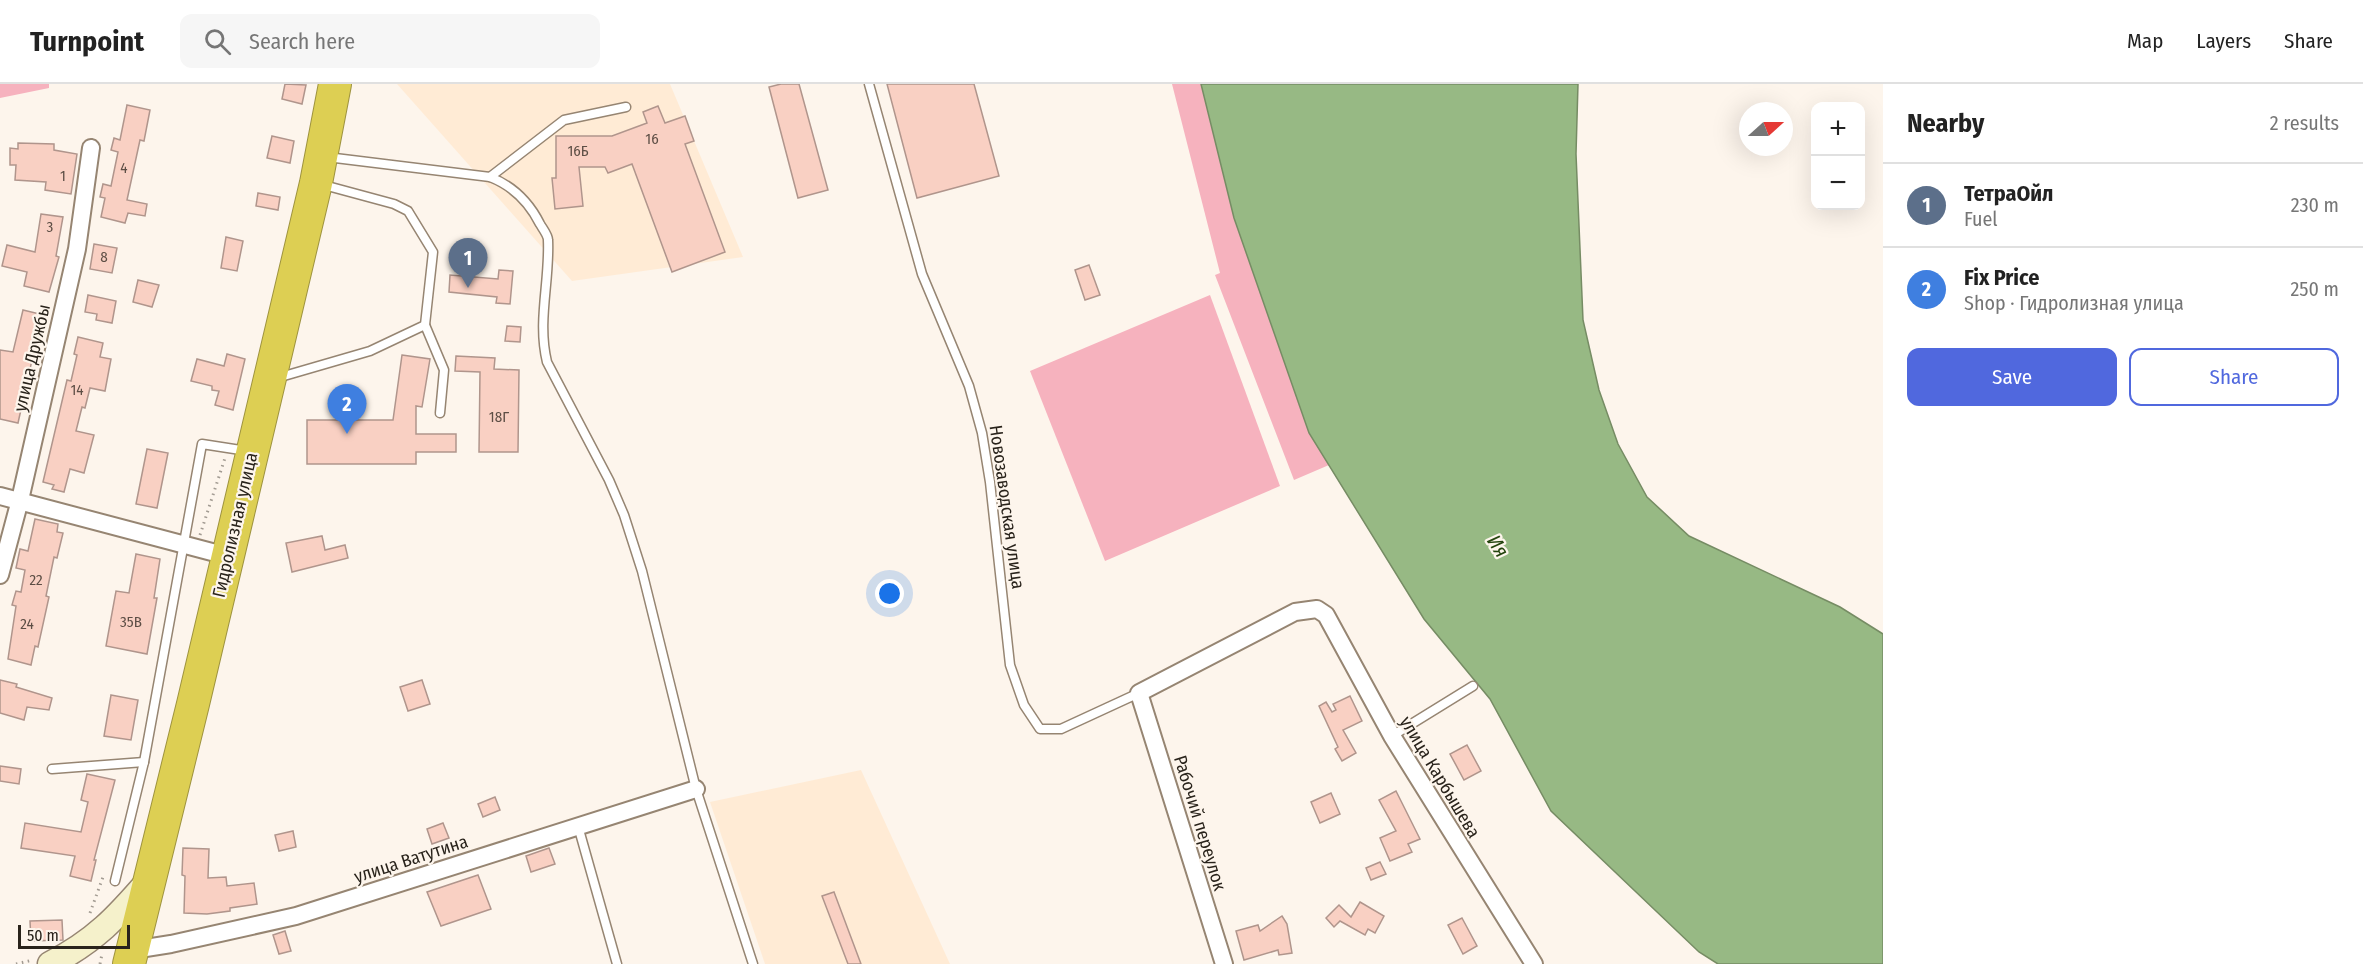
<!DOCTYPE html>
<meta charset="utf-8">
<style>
body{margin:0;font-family:"Fira Sans Condensed",sans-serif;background:#f6f6f6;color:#222}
.controls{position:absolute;right:18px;top:18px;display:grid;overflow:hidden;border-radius:12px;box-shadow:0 6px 24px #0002}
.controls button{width:54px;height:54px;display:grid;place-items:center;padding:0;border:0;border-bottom:2px solid #e0e0e0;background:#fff;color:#222;font:30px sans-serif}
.compass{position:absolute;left:1739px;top:18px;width:54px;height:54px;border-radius:50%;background:#fff;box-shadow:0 6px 24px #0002;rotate:69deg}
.scale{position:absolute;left:18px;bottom:15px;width:112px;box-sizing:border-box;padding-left:6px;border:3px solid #29231b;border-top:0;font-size:16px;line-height:21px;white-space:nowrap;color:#29231b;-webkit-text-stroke:4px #fdf5ec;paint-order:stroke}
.you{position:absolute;left:890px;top:510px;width:21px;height:21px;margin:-15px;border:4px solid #fff;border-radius:50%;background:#1a73e8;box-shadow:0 0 0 9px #1a73e833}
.badge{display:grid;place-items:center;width:39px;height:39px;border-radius:50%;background:#5068de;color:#fff;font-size:20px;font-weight:700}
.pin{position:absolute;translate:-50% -50px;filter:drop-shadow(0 2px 3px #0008)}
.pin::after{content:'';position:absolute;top:32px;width:21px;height:18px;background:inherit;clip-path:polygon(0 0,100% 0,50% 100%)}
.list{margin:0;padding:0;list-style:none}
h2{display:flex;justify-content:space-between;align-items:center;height:78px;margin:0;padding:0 24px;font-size:26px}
h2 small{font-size:20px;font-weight:400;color:#767676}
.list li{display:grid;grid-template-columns:39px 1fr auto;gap:18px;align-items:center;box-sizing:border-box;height:84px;padding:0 24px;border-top:2px solid #e0e0e0}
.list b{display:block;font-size:22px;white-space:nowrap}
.list p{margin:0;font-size:20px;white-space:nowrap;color:#767676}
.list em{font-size:20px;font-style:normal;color:#767676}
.actions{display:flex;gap:12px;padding:18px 24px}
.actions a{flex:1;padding:14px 0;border:2px solid #5068de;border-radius:12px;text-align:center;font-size:21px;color:#5068de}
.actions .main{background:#5068de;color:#fff}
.icon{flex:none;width:33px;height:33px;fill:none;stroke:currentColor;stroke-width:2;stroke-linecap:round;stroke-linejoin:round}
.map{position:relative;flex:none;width:1883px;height:880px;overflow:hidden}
header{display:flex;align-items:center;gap:36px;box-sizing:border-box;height:84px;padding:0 30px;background:#fff;border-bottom:2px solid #e0e0e0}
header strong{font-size:28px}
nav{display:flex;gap:33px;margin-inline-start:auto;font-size:21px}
.search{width:420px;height:54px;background:#f6f6f6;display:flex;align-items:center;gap:15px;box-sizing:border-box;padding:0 21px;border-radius:12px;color:#767676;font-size:22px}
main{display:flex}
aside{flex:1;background:#fff}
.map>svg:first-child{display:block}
</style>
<header>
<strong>Turnpoint</strong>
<div class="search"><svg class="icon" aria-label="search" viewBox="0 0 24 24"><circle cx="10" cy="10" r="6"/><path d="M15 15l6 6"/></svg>Search here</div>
<nav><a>Map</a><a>Layers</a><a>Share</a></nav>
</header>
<main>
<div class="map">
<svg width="1883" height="880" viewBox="0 0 1883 880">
<rect width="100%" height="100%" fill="#fdf5ec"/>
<g fill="#ffebd5">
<path d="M397,0h273l73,173 -171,24z"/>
<path d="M861,686l89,194h-185l-55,-162z"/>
</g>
<g fill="#f6b2be">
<path d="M0,0h49v4l-49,10z"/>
<path d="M1172,0h29l33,134 75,215 20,32 -35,15 -79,-205 5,-2z"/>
<path d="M1210,211l70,191 -175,75 -75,-190z"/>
</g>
<path fill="#97b984" stroke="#768c64" stroke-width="1.5" d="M1201,0h377l-2,70 7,166 16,70 19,54 29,53 42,39 151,71 43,27v330h-165l-19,-12 -148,-141 -61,-112 -66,-80 -115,-186 -75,-215z"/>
<g fill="#f9d0c3" stroke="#b0958c" stroke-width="1.5">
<path d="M285,0l21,1 -4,19 -20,-5z"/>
<path d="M781,0h18l29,106 -30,8 -29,-111z"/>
<path d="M887,0h87l25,92 -82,22z"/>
<path d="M127,21l23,5 -6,31 -4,-1 -13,60 20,4 -2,12 -17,-3 -3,10 -24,-6 4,-19 -5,-1 3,-13 8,2 7,-34 -7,-2 3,-12 6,2z"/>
<path d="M658,22l7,17 20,-7 9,25 -9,3 40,108 -53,20 -40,-108 -24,9 -3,-6h-26l4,39 -28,3 -3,-31h4v-42h56l35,-13 -4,-11z"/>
<path d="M272,52l22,5 -4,22 -23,-5z"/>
<path d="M18,59l36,1v6l23,4 -6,40 -26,-4 1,-8 -31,-2 1,-15h-6v-17l8,1z"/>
<path d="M258,109l22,4 -2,13 -22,-4z"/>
<path d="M41,130l22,3 -7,39 3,1 -10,35 -25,-6 3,-14 -25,-6 5,-21 28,7z"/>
<path d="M226,153l17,4 -6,30 -16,-3z"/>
<path d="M94,160l23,4 -5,25 -22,-4z"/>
<path d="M1089,181l11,30 -15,5 -10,-30z"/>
<path d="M499,186l14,1 -3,33 -14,-1 1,-6 -48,-5 1,-17 48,4z"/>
<path d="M138,196l21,5 -7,22 -19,-5z"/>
<path d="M88,211l28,6 -4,22 -16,-3 1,-6 -12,-2z"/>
<path d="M23,226l21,5 -6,27h-2l-18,81 -18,-4v-69l13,2z"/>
<path d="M507,242l14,1 -1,15 -15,-1z"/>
<path d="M78,253l25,6 -3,14 11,2 -6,32 -15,-3 -5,20 -3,-1 -6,24 18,4 -10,38 -14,-4 -6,23 -12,-3 2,-4 -11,-3 24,-102 4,1 6,-26 -3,-1z"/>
<path d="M227,270l18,5 -12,51 -18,-5 4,-14 -7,-1v-4l-21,-5 6,-22 27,7z"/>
<path d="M402,271l28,4 -8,48 -6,-1v28h40v18h-40v12h-109v-44h86z"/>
<path d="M456,272l39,2 -1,11 25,1 -1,82h-39l1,-80 -25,-1z"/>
<path d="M147,365l21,4 -11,55 -21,-4z"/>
<path d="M35,435l23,5 -1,8 6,1 -6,25 -3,-1 -8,39 3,1 -11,50 -3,-1 -4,19 -23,-6 8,-53 -4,-1 4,-14 5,1 4,-22 -9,-2 4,-19 8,2z"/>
<path d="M322,452l3,14 20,-5 3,13 -56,14 -6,-29z"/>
<path d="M136,470l24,5 -6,39h3l-10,56 -41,-8 10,-55 13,2z"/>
<path d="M0,596l17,4 -1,3 36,11 -3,12 -22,-3 -3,13 -24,-7z"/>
<path d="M422,596l8,24 -22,7 -8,-24z"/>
<path d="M111,611l27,5 -7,40 -27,-4z"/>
<path d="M1350,612l12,25 -19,9 13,23 -14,8 -7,-12 3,-2 -19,-41 7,-4 6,10 4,-2 -3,-6z"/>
<path d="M1467,661l14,26 -17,9 -14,-26z"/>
<path d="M0,682l21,3 -2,15 -19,-3z"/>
<path d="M87,690l28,6 -21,80h2l-5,21 -21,-5 5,-20 -54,-8 4,-25 56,9 7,-30 -7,-2z"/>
<path d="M1396,707l24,48 -12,5 4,8 -22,9 -10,-23 16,-7 -17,-31z"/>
<path d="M1331,709l9,21 -20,9 -9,-21z"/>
<path d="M495,713l5,13 -17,7 -5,-13z"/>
<path d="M443,739l6,15 -17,6 -5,-15z"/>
<path d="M293,747l3,16 -17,4 -4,-16z"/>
<path d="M183,764l26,1 -1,29 18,-1 1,9 27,-3 3,21 -27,4v3l-23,3 -23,-1 1,-37 -3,-1z"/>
<path d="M549,764l6,16 -24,8 -5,-16z"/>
<path d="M1380,778l6,12 -15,6 -5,-12z"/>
<path d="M478,791l13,34 -50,17 -14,-34z"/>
<path d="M834,808l27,72h-13l-26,-68z"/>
<path d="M1360,818l24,14 -9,17 -7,-4 -3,6 -25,-14 -6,6 -8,-9 13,-13 12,12z"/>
<path d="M1282,832l5,8 5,29 -13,2 -1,-5 -34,10 -8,-29 22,-6 2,6z"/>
<path d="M1462,834l15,28 -14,8 -15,-29z"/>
<path d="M62,836l1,20 -32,1 -1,-20z"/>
<path d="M285,847l6,20 -12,3 -6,-19z"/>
</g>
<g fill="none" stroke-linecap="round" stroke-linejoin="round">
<defs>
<g id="lane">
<path d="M869,0l53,190 47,112 13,47 8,49 20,183 14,40 16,24h21l78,-36"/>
<path d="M327,73l163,20c23,9 39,25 50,47 3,5 8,11 8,16 2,41 -11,81 -1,122l62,118 15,35 18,56 54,218 57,175"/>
<path d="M490,93l74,-57 62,-13"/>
<path d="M425,241l19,45 -4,43"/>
<path d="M277,294l93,-27 55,-26 8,-73 -25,-41 -14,-7 -74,-20"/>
<path d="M1392,652l81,-50"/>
<path d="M52,685l92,-7"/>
<path d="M578,742l39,138"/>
<path d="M115,797l29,-119 58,-318 45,7"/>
</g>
<g id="street">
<path d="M0,412l227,60"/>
<path d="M0,491l20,-75 57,-251 14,-101"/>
<path d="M133,866l38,-6 125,-28 400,-127"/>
<path d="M1224,880l-85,-271 156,-81 22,-3 9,6 66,121 142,228"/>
</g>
<path id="secondary" d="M50,880c45,-23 67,-47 99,-84"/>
<path id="highway" d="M129,880l64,-260 123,-521 19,-99"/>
</defs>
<use href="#lane" stroke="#968572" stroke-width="11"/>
<use href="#street" stroke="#968572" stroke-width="20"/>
<use href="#secondary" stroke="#968572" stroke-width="27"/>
<use href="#highway" stroke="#9e933f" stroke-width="34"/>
<g stroke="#a29b92" stroke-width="3" stroke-dasharray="1.5 4.5" stroke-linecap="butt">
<path d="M200,451l25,-77"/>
<path d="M90,829l13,-36"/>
<path d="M16,880l17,-4"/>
<path d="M100,880l2,-10"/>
</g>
<use href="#lane" stroke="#fff" stroke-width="8"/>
<use href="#street" stroke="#fff" stroke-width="16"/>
<use href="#secondary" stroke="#f5f1cb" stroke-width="24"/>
<use href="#highway" stroke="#ddcf53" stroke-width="32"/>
</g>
<g text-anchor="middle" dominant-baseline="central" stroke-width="4.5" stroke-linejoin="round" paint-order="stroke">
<g font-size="15" fill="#5d4e45">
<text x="652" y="55">16</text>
<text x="578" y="67">16Б</text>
<text x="124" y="84">4</text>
<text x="63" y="92">1</text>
<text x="50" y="143">3</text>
<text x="104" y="173">8</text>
<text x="77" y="306">14</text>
<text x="499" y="333">18Г</text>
<text x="36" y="496">22</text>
<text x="131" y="538">35В</text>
<text x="27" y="540">24</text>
</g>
<g font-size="18" fill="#29231b" stroke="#fdf5ec">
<text transform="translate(32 274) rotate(-77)">улица Дружбы</text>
<text transform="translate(1007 423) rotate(82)">Новозаводская улица</text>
<text transform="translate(235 441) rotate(-77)">Гидролизная улица</text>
<text transform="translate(1440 693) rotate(59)">улица Карбышева</text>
<text transform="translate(1200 739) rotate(73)">Рабочий переулок</text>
<text transform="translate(411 775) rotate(-18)">улица Ватутина</text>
</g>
<g font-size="20" font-style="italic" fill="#24440d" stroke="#fdf5ec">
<text transform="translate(1498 462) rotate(57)">Ия</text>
</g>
</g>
</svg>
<div class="controls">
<button>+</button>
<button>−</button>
</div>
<svg class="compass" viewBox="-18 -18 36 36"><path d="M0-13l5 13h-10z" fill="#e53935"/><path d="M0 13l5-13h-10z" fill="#767676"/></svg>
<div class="scale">50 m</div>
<div class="you"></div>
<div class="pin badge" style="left:468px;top:204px;background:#5c6f8a">1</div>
<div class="pin badge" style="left:347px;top:350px;background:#3f7fe0">2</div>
</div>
<aside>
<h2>Nearby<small>2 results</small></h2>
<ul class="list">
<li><span class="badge" style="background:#5c6f8a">1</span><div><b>ТетраОйл</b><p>Fuel</p></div><em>230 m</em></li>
<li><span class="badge" style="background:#3f7fe0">2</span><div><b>Fix Price</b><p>Shop · Гидролизная улица</p></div><em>250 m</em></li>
</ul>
<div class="actions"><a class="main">Save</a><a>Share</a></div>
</aside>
</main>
